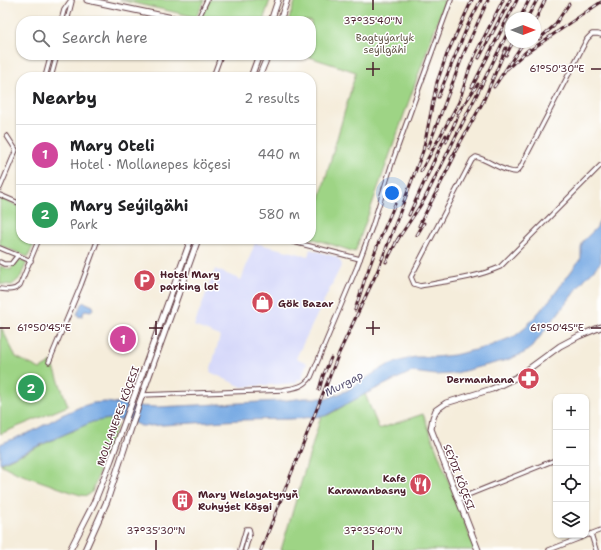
<!DOCTYPE html>
<meta charset="utf-8">
<style>
body{margin:0;font-family:"Shantell Sans",sans-serif;background:#f2f2f2;color:#202124}
.controls{position:absolute;right:12px;bottom:12px;display:grid;overflow:hidden;border-radius:8px;box-shadow:0 1px 3px #0004}
.controls button{width:36px;height:36px;display:grid;place-items:center;padding:0;border:0;border-bottom:1px solid #e0e0e0;background:#fff;color:#202124;font:20px sans-serif}
.compass{position:absolute;left:505px;top:12px;width:36px;height:36px;border-radius:50%;background:#fff;box-shadow:0 1px 3px #0004;rotate:90deg}
.you{position:absolute;left:392px;top:193px;width:14px;height:14px;margin:-10px;border:3px solid #fff;border-radius:50%;background:#1a73e8;box-shadow:0 0 0 6px #1a73e833}
.badge{display:grid;place-items:center;width:26px;height:26px;border-radius:50%;background:#d93025;color:#fff;font-size:13px;font-weight:700}
.pin{position:absolute;translate:-50% -50%;border:2px solid #fff;box-shadow:0 1px 4px #0006}
.list{margin:0;padding:0;list-style:none}
h2{display:flex;justify-content:space-between;align-items:center;height:52px;margin:0;padding:0 16px;font-size:17px}
h2 small{font-size:13px;font-weight:400;color:#757577}
.list li{display:grid;grid-template-columns:26px 1fr auto;gap:12px;align-items:center;box-sizing:border-box;height:60px;padding:0 16px;border-top:1px solid #e0e0e0}
.list b{display:block;font-size:15px;white-space:nowrap}
.list p{margin:0;font-size:13px;white-space:nowrap;color:#757577}
.list em{font-size:13px;font-style:normal;color:#757577}
.icon{flex:none;width:22px;height:22px;fill:none;stroke:currentColor;stroke-width:2;stroke-linecap:round;stroke-linejoin:round}
.map{position:relative;flex:none;width:601px;height:550px;overflow:hidden}
.search{position:absolute;background:#fff;box-shadow:0 1px 3px #0004;left:16px;top:16px;width:300px;height:44px;display:flex;align-items:center;gap:10px;box-sizing:border-box;padding:0 14px;border-radius:16px;color:#757577;font-size:15px}
.panel{position:absolute;background:#fff;box-shadow:0 1px 3px #0004;left:16px;top:72px;width:300px;height:172px;border-radius:16px}
.map>svg:first-child{display:block}
</style>
<div class="map">
<svg width="601" height="550" viewBox="0 0 601 550">
<rect width="100%" height="100%" fill="#fff"/>
<filter id="ink" filterUnits="userSpaceOnUse"><feTurbulence type="fractalNoise" baseFrequency=".025" numOctaves="2"/><feDisplacementMap in="SourceGraphic" scale="8" xChannelSelector="R" yChannelSelector="G"/><feConvolveMatrix kernelMatrix="1 2 1 2 8 2 1 2 1" color-interpolation-filters="sRGB"/></filter>
<filter id="wash" filterUnits="userSpaceOnUse"><feTurbulence type="fractalNoise" baseFrequency=".012" numOctaves="4" result="noise"/><feDisplacementMap in="SourceGraphic" scale="16" xChannelSelector="R" yChannelSelector="G"/><feGaussianBlur stdDeviation="0.9" result="paint"/><feColorMatrix in="noise" values="0 0 0 0 0 0 0 0 0 0 0 0 0 0 0 0 0 1.4 0 .05"/><feComposite in="paint" operator="in"/></filter>
<g filter="url(#wash)">
<rect width="100%" height="100%" fill="#f5eddb"/>
<path fill="#d5d8f9" d="M255,243l53,13 2,-7 27,8 5,7 -46,94 11,5 -6,17 -3,-1 -2,4 -54,4 -32,-15 10,-36 -26,-10 21,-57 26,11z"/>
<g fill="#9ed485" stroke="#747a58">
<path d="M120,0h85l-9,17z"/>
<path d="M210,0h60l-7,21h-42l-20,-4z"/>
<path d="M296,0h149l-90,252 -44,-14v-9l45,-157 -53,-17h8v-34h-23z"/>
<path d="M0,198l21,9v32h15l-8,18 -28,-12z"/>
<path d="M16,258l11,4 -7,16 -8,7 -12,-1v-18l11,4z"/>
<path d="M1,327l15,30 24,12 12,-7 16,44 -68,28z"/>
<path d="M365,394l14,35 44,-15 52,136h-194l40,-134 7,-1z"/>
<path d="M109,419l8,6 -25,67c-5,6 -11,3 -18,1l-57,-20 -17,-9 92,-42z"/>
</g>
<g fill="#76a9e3" stroke="#606487">
<path d="M601,217v45l-17,18 -52,67 -8,6 -17,7 -55,14 -16,1 -24,-3 -5,2 -42,20 -40,22 -34,3 -50,1 -94,6h-6l-12,-5 -20,-2 -17,3 -92,41v-19l33,-13 29,-16 18,-8 13,-4 12,-1 31,4 21,1 123,-6 24,-3h25l19,-8 28,-18 12,-7 22,-7 6,-1h19l19,-2 33,-8 28,-11 10,-8 28,-32 28,-38v-11l2,-6 14,-14z"/>
<path d="M84,302l9,4v3l-2,2 -6,-1 -3,6 -3,1 -2,-3 4,-10z"/>
</g>
</g>
<g filter="url(#ink)">
<g fill="none" stroke-linecap="round" stroke-linejoin="round">
<defs>
<g id="street">
<path d="M61,21l3,-11 7,-10"/>
<path d="M67,21l5,-20"/>
<path d="M197,21l10,-21"/>
<path d="M601,35l-3,-1h-6l-5,5 -67,129 -4,4c-14,0 -27,-12 -40,-15l-4,3 -61,117 3,7 6,2c27,-5 55,-8 80,-19l101,-102"/>
<path d="M45,77l6,-22"/>
<path d="M51,77l6,-22"/>
<path d="M159,77v-1"/>
<path d="M213,77l8,-22"/>
<path d="M0,188l16,-38 -9,-14"/>
<path d="M0,195l21,9"/>
<path d="M282,239l78,20"/>
<path d="M0,248l31,13"/>
<path d="M0,262l4,2h7l7,-9"/>
<path d="M0,289c8,1 14,2 20,-4l19,-46"/>
<path d="M49,362l32,-77 17,-46"/>
<path d="M142,395l140,-5c12,-2 21,-2 29,-13l46,-110 15,-40 21,-67 58,-160"/>
<path d="M458,499l97,-39"/>
<path d="M591,534l5,16"/>
<path d="M240,550l6,-21h3l1,4 -5,17"/>
<path d="M549,550l52,-20"/>
</g>
<g id="secondary">
<path d="M87,0l100,21"/>
<path d="M271,21l7,-21"/>
<path d="M280,21l7,-21"/>
<path d="M251,77l8,-22"/>
<path d="M259,77l9,-22"/>
<path d="M70,550l24,-47 17,-43 80,-221"/>
<path d="M85,550l22,-49 33,-100 58,-162"/>
<path d="M478,550l-47,-121 2,-11 3,-8 10,-7 46,-14 27,-13 41,-30 19,-10 22,-9"/>
</g>
</defs>
<use href="#street" stroke="#643e45" stroke-width="5.5"/>
<use href="#secondary" stroke="#643e45" stroke-width="7"/>
<use href="#street" stroke="#fff" stroke-width="3.5"/>
<use href="#secondary" stroke="#fff" stroke-width="5"/>
<defs>
<g id="rail">
<path d="M520,18l9,-18"/>
<path d="M527,18l10,-18"/>
<path d="M535,21l10,-21"/>
<path d="M539,39l15,-13 15,-22"/>
<path d="M526,53l75,-51"/>
<path d="M506,55l7,-13"/>
<path d="M479,58l31,-58"/>
<path d="M507,69l22,-20"/>
<path d="M472,87l45,-87"/>
<path d="M494,87l30,-45"/>
<path d="M438,97l30,-72 13,-25"/>
<path d="M458,113l20,-29"/>
<path d="M446,142l12,-26"/>
<path d="M428,148l35,-93 25,-55"/>
<path d="M451,159l32,-57 23,-54"/>
<path d="M421,171l38,-69 10,-32 6,-15 28,-55"/>
<path d="M409,215l37,-80"/>
<path d="M419,226l36,-71"/>
<path d="M417,235l7,-12"/>
<path d="M396,242l28,-42 87,-174"/>
<path d="M386,262l13,-25"/>
<path d="M355,310c11,-37 24,-71 40,-106"/>
<path d="M319,390l4,-14 8,-18"/>
<path d="M261,550l78,-197 39,-83 45,-119 14,-69 10,-28 25,-54"/>
</g>
</defs>
<use href="#rail" stroke="#4a1f2b" stroke-width="3"/>
<use href="#rail" stroke="#fff" stroke-width="1.5" stroke-dasharray="4.5" stroke-linecap="butt"/>
</g>
</g>
<path fill="none" stroke="#4a1f2b" stroke-width="1.5" d="M373,0v10M373,62v14M366,69h14M591,69h10M156,321v14M373,321v14M0,328h10M149,328h14M366,328h14M591,328h10M156,540v10M373,540v10"/>
<defs>
<symbol id="parking-disc" viewBox="-11 -11 22 22"><circle r="9.5" fill="#d1495b" stroke="#fff"/><path d="M-3.5-5.5H1a3.5 3.5 0 0 1 0 7H-1V5.5H-3.5ZM-1-3.4V-.6H.8a1.4 1.4 0 0 0 0-2.8Z" fill="#fff"/></symbol>
<symbol id="shop-disc" viewBox="-11 -11 22 22"><circle r="9.5" fill="#d1495b" stroke="#fff"/><path d="M-5-2.5h2.3a2.7 3.5 0 0 1 5.4 0H5L5.5 6h-11ZM-1.5-2.5h3a1.5 2.3 0 0 0-3 0Z" fill="#fff"/></symbol>
<symbol id="pharmacy-disc" viewBox="-11 -11 22 22"><circle r="9.5" fill="#d1495b" stroke="#fff"/><path d="M-2-6h4v4h4v4h-4v4h-4v-4h-4v-4h4Z" fill="#fff"/></symbol>
<symbol id="restaurant-disc" viewBox="-11 -11 22 22"><circle r="9.5" fill="#d1495b" stroke="#fff"/><path d="M-5-6h1v4h1v-4h1v4h1v-4h1v5L-1.5 .5V6h-2V.5L-5-1ZM5-6V6H3V1.5H1.5Q1.5-4 5-6Z" fill="#fff"/></symbol>
<symbol id="building-disc" viewBox="-11 -11 22 22"><circle r="9.5" fill="#d1495b" stroke="#fff"/><path d="M-4-6H4V6H1V3H-1V6H-4ZM-2.5-4.3h1.7v1.8h-1.7ZM.8-4.3h1.7v1.8H.8ZM-2.5-1h1.7V.8h-1.7ZM.8-1h1.7V.8H.8Z" fill="#fff"/></symbol>
</defs>
<g fill-rule="evenodd">
<use href="#parking-disc" x="132" y="268" width="25" height="25"/>
<use href="#shop-disc" x="250" y="290" width="25" height="25"/>
<use href="#pharmacy-disc" x="516" y="366" width="25" height="25"/>
<use href="#restaurant-disc" x="408" y="472" width="25" height="25"/>
<use href="#building-disc" x="170" y="488" width="25" height="25"/>
</g>
<g text-anchor="middle" dominant-baseline="central" stroke-width="3" stroke-linejoin="round" paint-order="stroke">
<g font-size="10" fill="#635546" stroke="#fff">
<text x="385" y="37">Bagtyýarlyk<tspan x="385" dy="12">seýilgähi</tspan></text>
</g>
<g font-size="10" font-weight="bold" fill="#4a1f2b" stroke="#fff" text-anchor="start">
<text x="160" y="274">Hotel Mary<tspan x="160" dy="12">parking lot</tspan></text>
<text x="278" y="303">Gök Bazar</text>
<text x="514" y="379" text-anchor="end">Dermanhana</text>
<text x="406" y="478" text-anchor="end">Kafe<tspan x="406" dy="12">Karawanbasny</tspan></text>
<text x="198" y="494">Mary Welayatynyň<tspan x="198" dy="12">Ruhyýet Köşgi</tspan></text>
</g>
<g font-size="10" fill="#4a1f2b" stroke="#fff">
<text transform="translate(118 416) rotate(-70)">MOLLANEPES KÖÇESI</text>
<text transform="translate(459 477) rotate(69)">SEÝDI KÖÇESI</text>
</g>
<g font-size="11" font-style="italic" fill="#5c5675" stroke="#fff">
<text transform="translate(344 384) rotate(-28)">Murgap</text>
</g>
</g>
<g font-size="10" text-anchor="middle" fill="#4a1f2b" stroke="#fff" stroke-width="3" stroke-linejoin="round" paint-order="stroke">
<text x="373" y="24">37°35'40"N</text>
<text x="557" y="72">61°50'30"E</text>
<text x="557" y="331">61°50'45"E</text>
<text x="44" y="331">61°50'45"E</text>
<text x="156" y="534">37°35'30"N</text>
<text x="373" y="534">37°35'40"N</text>
</g>
</svg>
<div class="controls">
<button>+</button>
<button>−</button>
<button><svg class="icon" aria-label="locate" viewBox="0 0 24 24"><circle cx="12" cy="12" r="6"/><path d="M12 2v4M12 18v4M2 12h4M18 12h4"/></svg></button>
<button><svg class="icon" aria-label="layers" viewBox="0 0 24 24"><path d="M12 4l9 5-9 5-9-5zM3 14l9 5 9-5"/></svg></button>
</div>
<svg class="compass" viewBox="-18 -18 36 36"><path d="M0-13l5 13h-10z" fill="#e53935"/><path d="M0 13l5-13h-10z" fill="#757577"/></svg>
<div class="you"></div>
<div class="pin badge" style="left:123px;top:339px;background:#d1479c">1</div>
<div class="pin badge" style="left:31px;top:388px;background:#2e9e5b">2</div>
<div class="search"><svg class="icon" aria-label="search" viewBox="0 0 24 24"><circle cx="10" cy="10" r="6"/><path d="M15 15l6 6"/></svg>Search here</div>
<section class="panel">
<h2>Nearby<small>2 results</small></h2>
<ul class="list">
<li><span class="badge" style="background:#d1479c">1</span><div><b>Mary Oteli</b><p>Hotel · Mollanepes köçesi</p></div><em>440 m</em></li>
<li><span class="badge" style="background:#2e9e5b">2</span><div><b>Mary Seýilgähi</b><p>Park</p></div><em>580 m</em></li>
</ul>
</section>
</div>
